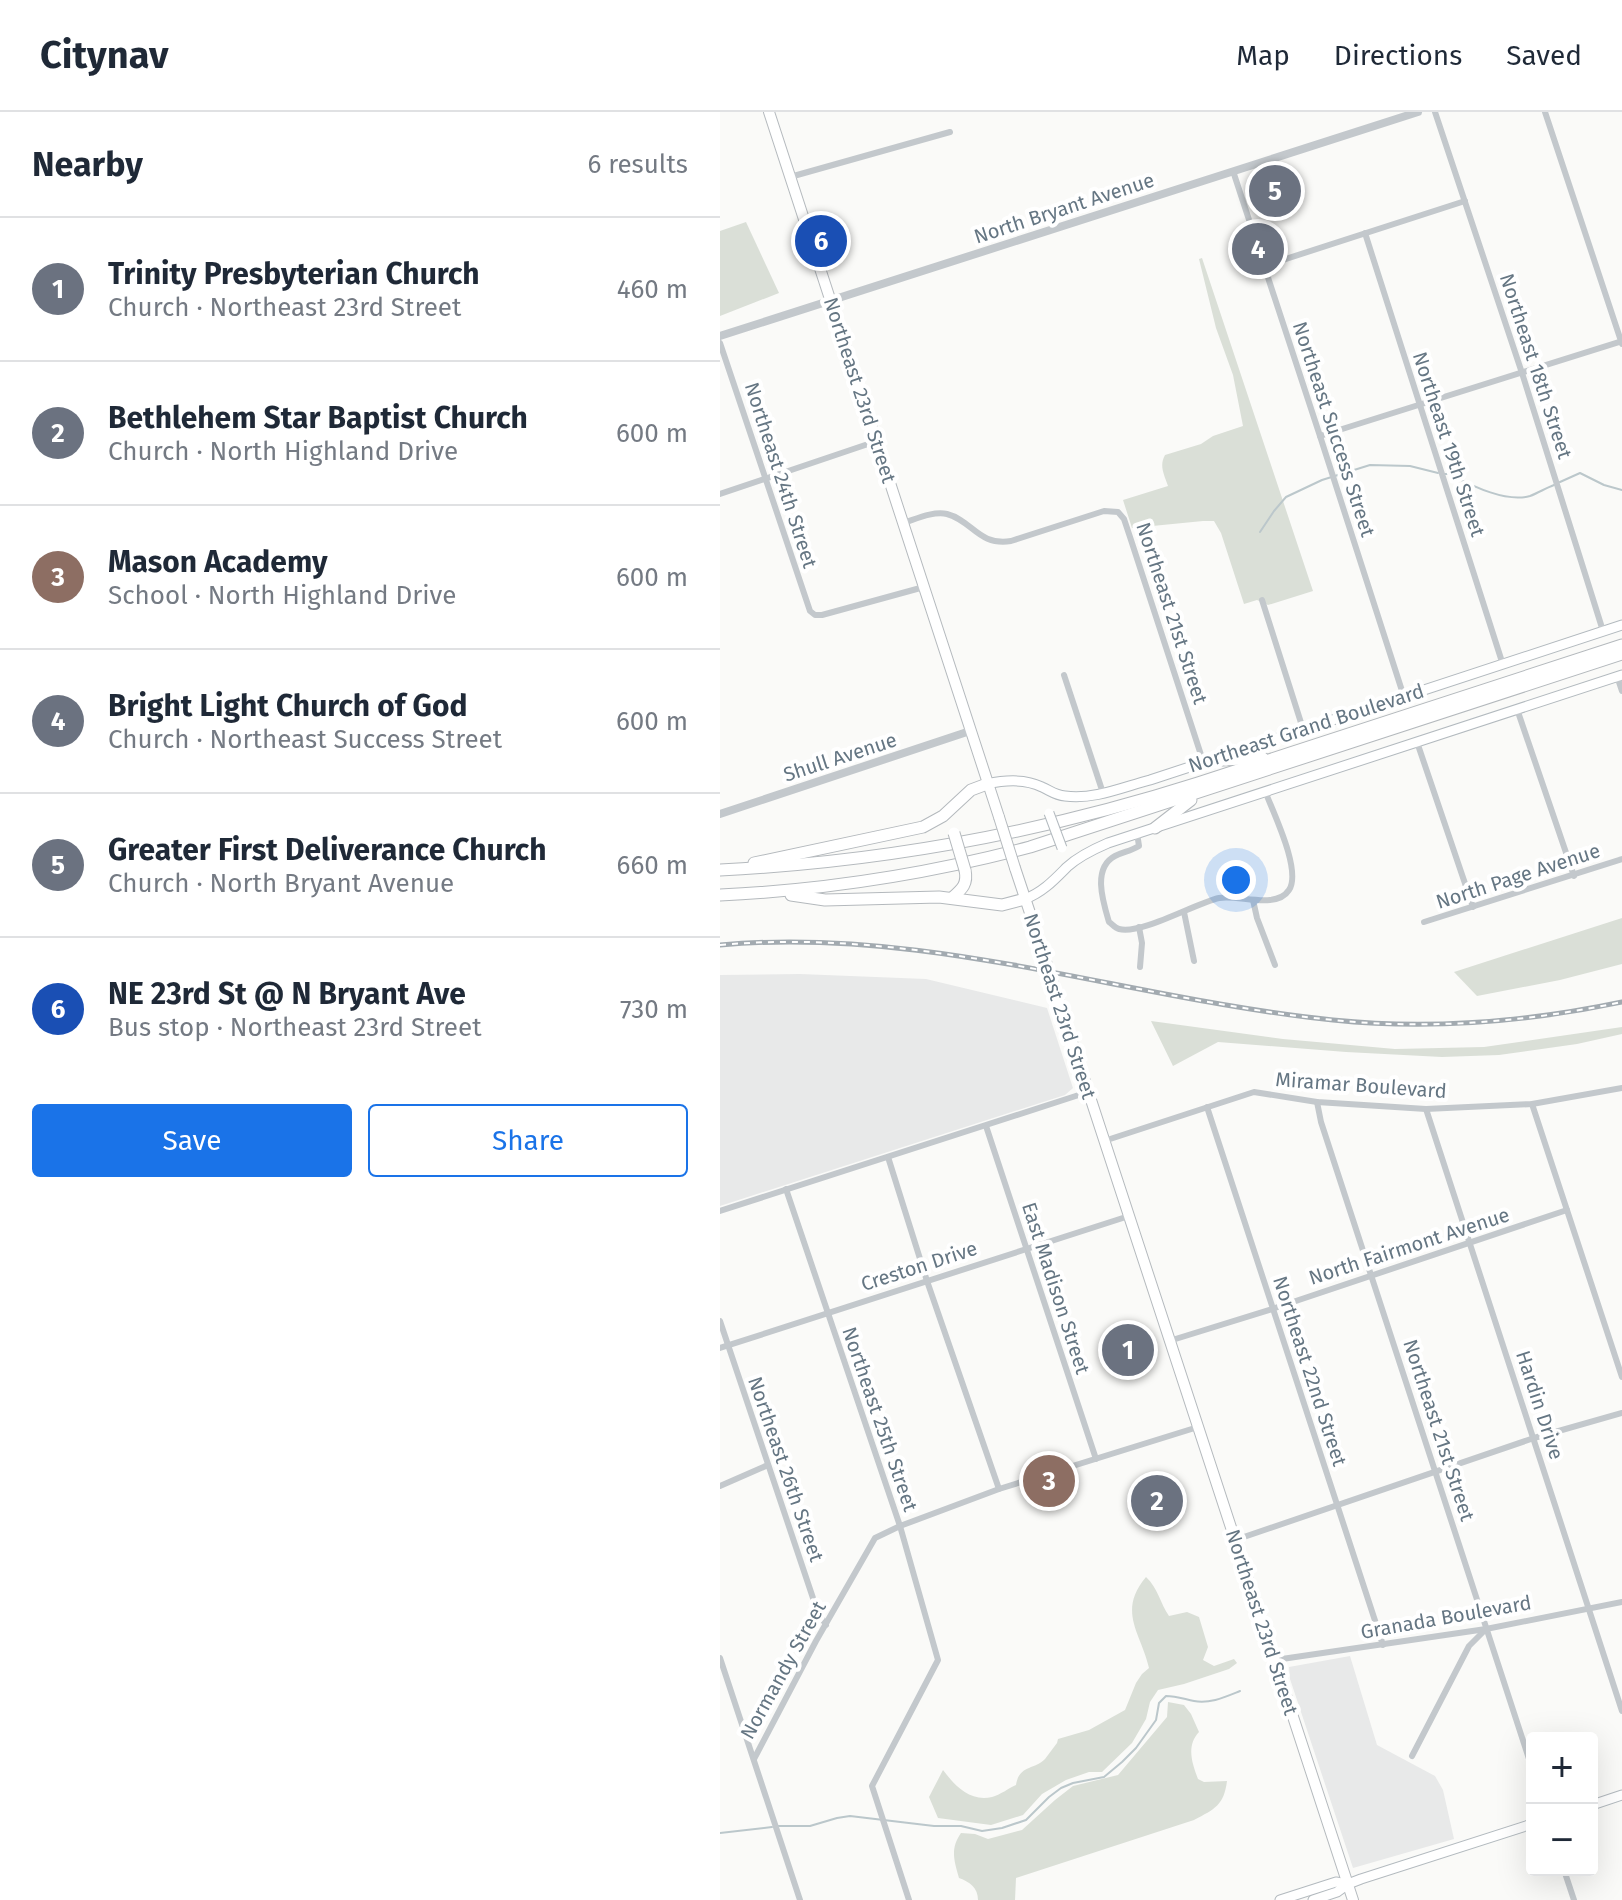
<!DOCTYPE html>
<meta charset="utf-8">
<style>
body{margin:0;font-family:"Fira Sans",sans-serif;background:#f2f2f3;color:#1f2937}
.controls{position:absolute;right:24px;bottom:24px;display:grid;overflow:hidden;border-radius:8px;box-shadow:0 8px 32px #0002}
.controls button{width:72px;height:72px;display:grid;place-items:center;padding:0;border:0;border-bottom:2px solid #e0e1e3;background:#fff;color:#1f2937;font:40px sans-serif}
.you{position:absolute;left:516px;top:768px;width:28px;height:28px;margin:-20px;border:6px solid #fff;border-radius:50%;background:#1a73e8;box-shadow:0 0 0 12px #1a73e833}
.badge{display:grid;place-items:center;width:52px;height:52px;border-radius:50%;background:#1a73e8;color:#fff;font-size:26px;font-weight:700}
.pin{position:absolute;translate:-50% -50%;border:4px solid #fff;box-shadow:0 2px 8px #0006}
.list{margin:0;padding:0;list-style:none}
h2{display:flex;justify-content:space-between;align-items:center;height:104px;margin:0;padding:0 32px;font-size:34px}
h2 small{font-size:26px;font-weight:400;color:#747a83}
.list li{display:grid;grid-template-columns:52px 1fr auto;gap:24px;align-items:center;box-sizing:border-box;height:144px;padding:0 32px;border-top:2px solid #e0e1e3}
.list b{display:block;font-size:30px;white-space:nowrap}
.list p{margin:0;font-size:26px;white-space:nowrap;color:#747a83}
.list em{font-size:26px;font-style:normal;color:#747a83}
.actions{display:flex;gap:16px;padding:24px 32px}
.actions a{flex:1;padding:18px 0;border:2px solid #1a73e8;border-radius:8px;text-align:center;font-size:28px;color:#1a73e8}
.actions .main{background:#1a73e8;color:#fff}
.map{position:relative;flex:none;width:902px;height:1788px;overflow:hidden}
header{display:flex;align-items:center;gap:48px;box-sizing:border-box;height:112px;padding:0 40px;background:#fff;border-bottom:2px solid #e0e1e3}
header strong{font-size:38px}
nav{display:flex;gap:44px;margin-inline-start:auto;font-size:28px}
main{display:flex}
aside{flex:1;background:#fff}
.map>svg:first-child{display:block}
</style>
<header>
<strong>Citynav</strong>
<nav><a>Map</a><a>Directions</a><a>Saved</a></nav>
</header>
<main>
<aside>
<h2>Nearby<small>6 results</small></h2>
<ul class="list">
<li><span class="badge" style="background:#6b7280">1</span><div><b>Trinity Presbyterian Church</b><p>Church · Northeast 23rd Street</p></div><em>460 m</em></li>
<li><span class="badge" style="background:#6b7280">2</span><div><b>Bethlehem Star Baptist Church</b><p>Church · North Highland Drive</p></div><em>600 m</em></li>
<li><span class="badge" style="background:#8d6e63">3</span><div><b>Mason Academy</b><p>School · North Highland Drive</p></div><em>600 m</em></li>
<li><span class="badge" style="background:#6b7280">4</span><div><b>Bright Light Church of God</b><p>Church · Northeast Success Street</p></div><em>600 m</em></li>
<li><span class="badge" style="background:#6b7280">5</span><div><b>Greater First Deliverance Church</b><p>Church · North Bryant Avenue</p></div><em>660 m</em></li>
<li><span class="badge" style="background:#1a4fb4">6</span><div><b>NE 23rd St @ N Bryant Ave</b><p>Bus stop · Northeast 23rd Street</p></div><em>730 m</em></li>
</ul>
<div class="actions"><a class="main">Save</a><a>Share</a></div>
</aside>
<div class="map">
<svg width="902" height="1788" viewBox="0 0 902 1788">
<rect width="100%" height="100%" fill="#fafaf8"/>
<g fill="#e8e9e9">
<path d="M80,862l126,5 121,29 26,80 -8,7 -345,111v-231z"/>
<path d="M630,1544l27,89 58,31 8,14 11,49 -101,29 -63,-189 -1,-12z"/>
</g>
<g fill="#dadfd7">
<path d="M26,110l33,71 -59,23v-85z"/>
<path d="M482,146l111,333 -45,14 -11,-5 -13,4 -23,-71 -7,-12h-11l-71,7 -9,-28 45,-14c-4,-12 -9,-20 -3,-31l36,-11 12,-8 30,-10 -10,-51 -17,-47 -17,-69z"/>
<path d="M902,806v46l-62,16 -83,16 -23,-24z"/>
<path d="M431,909l132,18 112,10 89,-2 138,-20v7l-45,10 -78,11 -57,2 -96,-5 -128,-10 -45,24z"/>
<path d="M426,1465c12,11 14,26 23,39l18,-4 12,5 9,30 -5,13 11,6 20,-7 3,4 -8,6 -45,15 -26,6 -8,12 -4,17 -14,24 -30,29h-13l-23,8 -24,14 -19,21 -32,10 -53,-7 -9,-21 14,-27c12,16 27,32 49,27 8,-2 17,-9 24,-12 3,-20 18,-15 29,-26 4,-5 8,-11 12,-16l1,-4 31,-9 36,-20 11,-27 6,-9 7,-6c-8,-35 -32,-56 -3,-91z"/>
<path d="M448,1590l16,3 7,9 8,18c-13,14 -7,31 -1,47l6,3 23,-1c-3,24 -12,28 -33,39l-178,58 -1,22h-37c0,-12 -8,-18 -19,-22 -5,-18 -9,-29 2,-45l14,1 13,5 34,-9 33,-30 18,-14 45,-11 49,-58z"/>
</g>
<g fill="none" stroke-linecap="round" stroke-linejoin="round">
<g stroke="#bbc7cb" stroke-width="2">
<path d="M724,362h5c22,11 56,29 81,22 8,-3 16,-8 24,-11"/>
<path d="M840,370l20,-9 24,12 18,5"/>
<path d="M540,420l14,-21 12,-14 36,-17 48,-15 40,1 28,7"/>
<path d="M58,1714h32l27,-8 13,-2 84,10h27l21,5 20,-3 24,-8 23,-23 12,-9 12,-5 31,-6 18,-15 14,-14 20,-28 3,-17 7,-7c10,0 18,3 28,5 16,3 31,-4 46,-10"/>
<path d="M0,1721l52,-6"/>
</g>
<defs>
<g id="secondary">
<path d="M267,672c18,-4 39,-5 55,3 9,4 13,8 23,9 29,4 58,-9 85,-16l472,-155"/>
<path d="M305,787c18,-7 29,-19 42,-32 12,-11 27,-18 41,-24l514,-168"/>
<path d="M872,1693l30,-10"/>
<path d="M560,1788l56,-18 12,2"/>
<path d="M593,1788l24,-8 11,-8 13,-5 171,-55"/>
</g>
<g id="primary">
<path d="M49,0l230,705"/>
<path d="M295,756l25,75"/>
<path d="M337,884l296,904"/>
</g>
<g id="motorway">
<path d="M483,649l60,-3"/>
<path d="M435,716l36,-28"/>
<path d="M34,751l169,-36 20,-11 28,-26 16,-6"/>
<path d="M0,758c162,-8 324,-38 478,-87l424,-138"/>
<path d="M0,783c105,-5 208,-21 310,-48l592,-193"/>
<path d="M71,783l34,5 114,-3 63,8 23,-6"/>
<path d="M233,785c9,-8 15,-13 12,-27"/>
</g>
</defs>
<use href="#secondary" stroke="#b3babf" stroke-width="11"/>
<use href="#primary" stroke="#b5babe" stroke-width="12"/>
<use href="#motorway" stroke="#b4b9bd" stroke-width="13"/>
<g stroke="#c3c8cc" stroke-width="6">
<path d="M715,0l87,261 81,258"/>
<path d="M825,0l77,232"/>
<path d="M513,59l87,265 84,261"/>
<path d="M70,65l160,-45"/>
<path d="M645,121l138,432"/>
<path d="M544,154l201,-65"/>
<path d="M0,231l90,268 5,4h7l102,-28"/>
<path d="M600,324l302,-95"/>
<path d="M0,382l157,-53"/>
<path d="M183,411c13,-4 30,-12 44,-9 26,7 31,32 64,27l93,-30 14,1 6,7 7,21 72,221"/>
<path d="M542,488l41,129"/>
<path d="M344,563l39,118"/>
<path d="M897,564l5,15"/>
<path d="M797,597l57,167"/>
<path d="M697,630l56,165"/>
<path d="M417,721l2,13c-8,5 -16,6 -24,10 -23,12 -12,46 -6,66 3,2 6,6 10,7 22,6 77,-26 100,-31 19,-4 57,12 70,-8 13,-19 -16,-78 -24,-99"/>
<path d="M533,788l4,18 18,47"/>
<path d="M464,800l10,49"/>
<path d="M704,810l198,-63"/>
<path d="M419,815l3,16 -2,24"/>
<path d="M597,990l4,20 211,646"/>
<path d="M812,992l90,273"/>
<path d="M487,995l176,538"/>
<path d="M706,997l196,602"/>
<path d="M266,1014l110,333"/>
<path d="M384,1029l150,-49 63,10 109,7 106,-5 90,-16"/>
<path d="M168,1045l39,124 72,208"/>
<path d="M66,1077l114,337 38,134 -66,126 37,114"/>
<path d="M0,1099l368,-119"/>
<path d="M0,1209l97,289 9,15"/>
<path d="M449,1229l103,-32 295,-99"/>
<path d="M0,1236l409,-132"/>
<path d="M0,1374l48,-21"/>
<path d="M515,1428l299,-102 88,-25"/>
<path d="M0,1546l80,242"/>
<path d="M555,1548l211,-31 136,-27"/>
<path d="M692,1644l57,-110 17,-17"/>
<path d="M34,1647l62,-118 59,-103 25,-12 99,-37 199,-62"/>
<path d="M844,1758l10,30"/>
</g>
<g stroke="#c3c8cc" stroke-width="8">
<path d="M0,224l698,-224"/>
<path d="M0,702l250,-83"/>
</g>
<use href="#secondary" stroke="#fff" stroke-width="9"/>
<use href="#primary" stroke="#fff" stroke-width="10"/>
<use href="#motorway" stroke="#fff" stroke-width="11"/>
<defs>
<path id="rail" d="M0,833c208,-19 407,54 613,75 97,10 194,2 289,-18"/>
</defs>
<use href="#rail" stroke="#a2aab0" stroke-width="5"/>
<use href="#rail" stroke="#fff" stroke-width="2" stroke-dasharray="6" stroke-linecap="butt"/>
<defs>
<path id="secondary-bridge" d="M329,701l13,35"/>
<g id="primary-bridge">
<path d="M279,705l16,51"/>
<path d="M320,831l17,53"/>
</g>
<path id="motorway-bridge" d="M234,721l11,37"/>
</defs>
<use href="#secondary-bridge" stroke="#b3babf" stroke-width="11" stroke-linecap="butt"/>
<use href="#primary-bridge" stroke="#b5babe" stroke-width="12" stroke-linecap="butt"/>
<use href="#motorway-bridge" stroke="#b4b9bd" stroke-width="13" stroke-linecap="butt"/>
<use href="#secondary-bridge" stroke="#fff" stroke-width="9"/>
<use href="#primary-bridge" stroke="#fff" stroke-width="10"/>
<use href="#motorway-bridge" stroke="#fff" stroke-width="11"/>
</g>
<g text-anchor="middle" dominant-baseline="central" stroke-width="8" stroke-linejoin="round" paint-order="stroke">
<g font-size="20" fill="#657683" stroke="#fff">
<text transform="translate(344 96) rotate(-18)">North Bryant Avenue</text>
<text transform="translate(816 254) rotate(72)">Northeast 18th Street</text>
<text transform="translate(140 278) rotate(72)">Northeast 23rd Street</text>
<text transform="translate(614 317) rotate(72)">Northeast Success Street</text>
<text transform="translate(729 332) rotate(72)">Northeast 19th Street</text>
<text transform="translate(61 363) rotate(72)">Northeast 24th Street</text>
<text transform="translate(452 501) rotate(72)">Northeast 21st Street</text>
<text transform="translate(586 616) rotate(-18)">Northeast Grand Boulevard</text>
<text transform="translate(120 645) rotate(-18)">Shull Avenue</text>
<text transform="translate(798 764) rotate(-18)">North Page Avenue</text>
<text transform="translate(340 894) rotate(72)">Northeast 23rd Street</text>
<text transform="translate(641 973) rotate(4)">Miramar Boulevard</text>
<text transform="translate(689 1134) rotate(-18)">North Fairmont Avenue</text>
<text transform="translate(199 1154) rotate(-18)">Creston Drive</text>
<text transform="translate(336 1176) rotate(72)">East Madison Street</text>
<text transform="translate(590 1259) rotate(72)">Northeast 22nd Street</text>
<text transform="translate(820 1293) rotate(72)">Hardin Drive</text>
<text transform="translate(160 1307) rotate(71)">Northeast 25th Street</text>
<text transform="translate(719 1318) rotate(72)">Northeast 21st Street</text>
<text transform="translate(66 1357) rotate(71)">Northeast 26th Street</text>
<text transform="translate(726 1505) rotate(-10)">Granada Boulevard</text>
<text transform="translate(542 1510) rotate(72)">Northeast 23rd Street</text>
<text transform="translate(63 1558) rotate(-61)">Normandy Street</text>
</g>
</g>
</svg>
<div class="controls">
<button>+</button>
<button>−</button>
</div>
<div class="you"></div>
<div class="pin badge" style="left:408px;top:1238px;background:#6b7280">1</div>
<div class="pin badge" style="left:437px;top:1389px;background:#6b7280">2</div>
<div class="pin badge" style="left:329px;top:1369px;background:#8d6e63">3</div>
<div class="pin badge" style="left:538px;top:137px;background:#6b7280">4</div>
<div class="pin badge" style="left:555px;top:79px;background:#6b7280">5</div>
<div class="pin badge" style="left:101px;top:129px;background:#1a4fb4">6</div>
</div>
</main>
